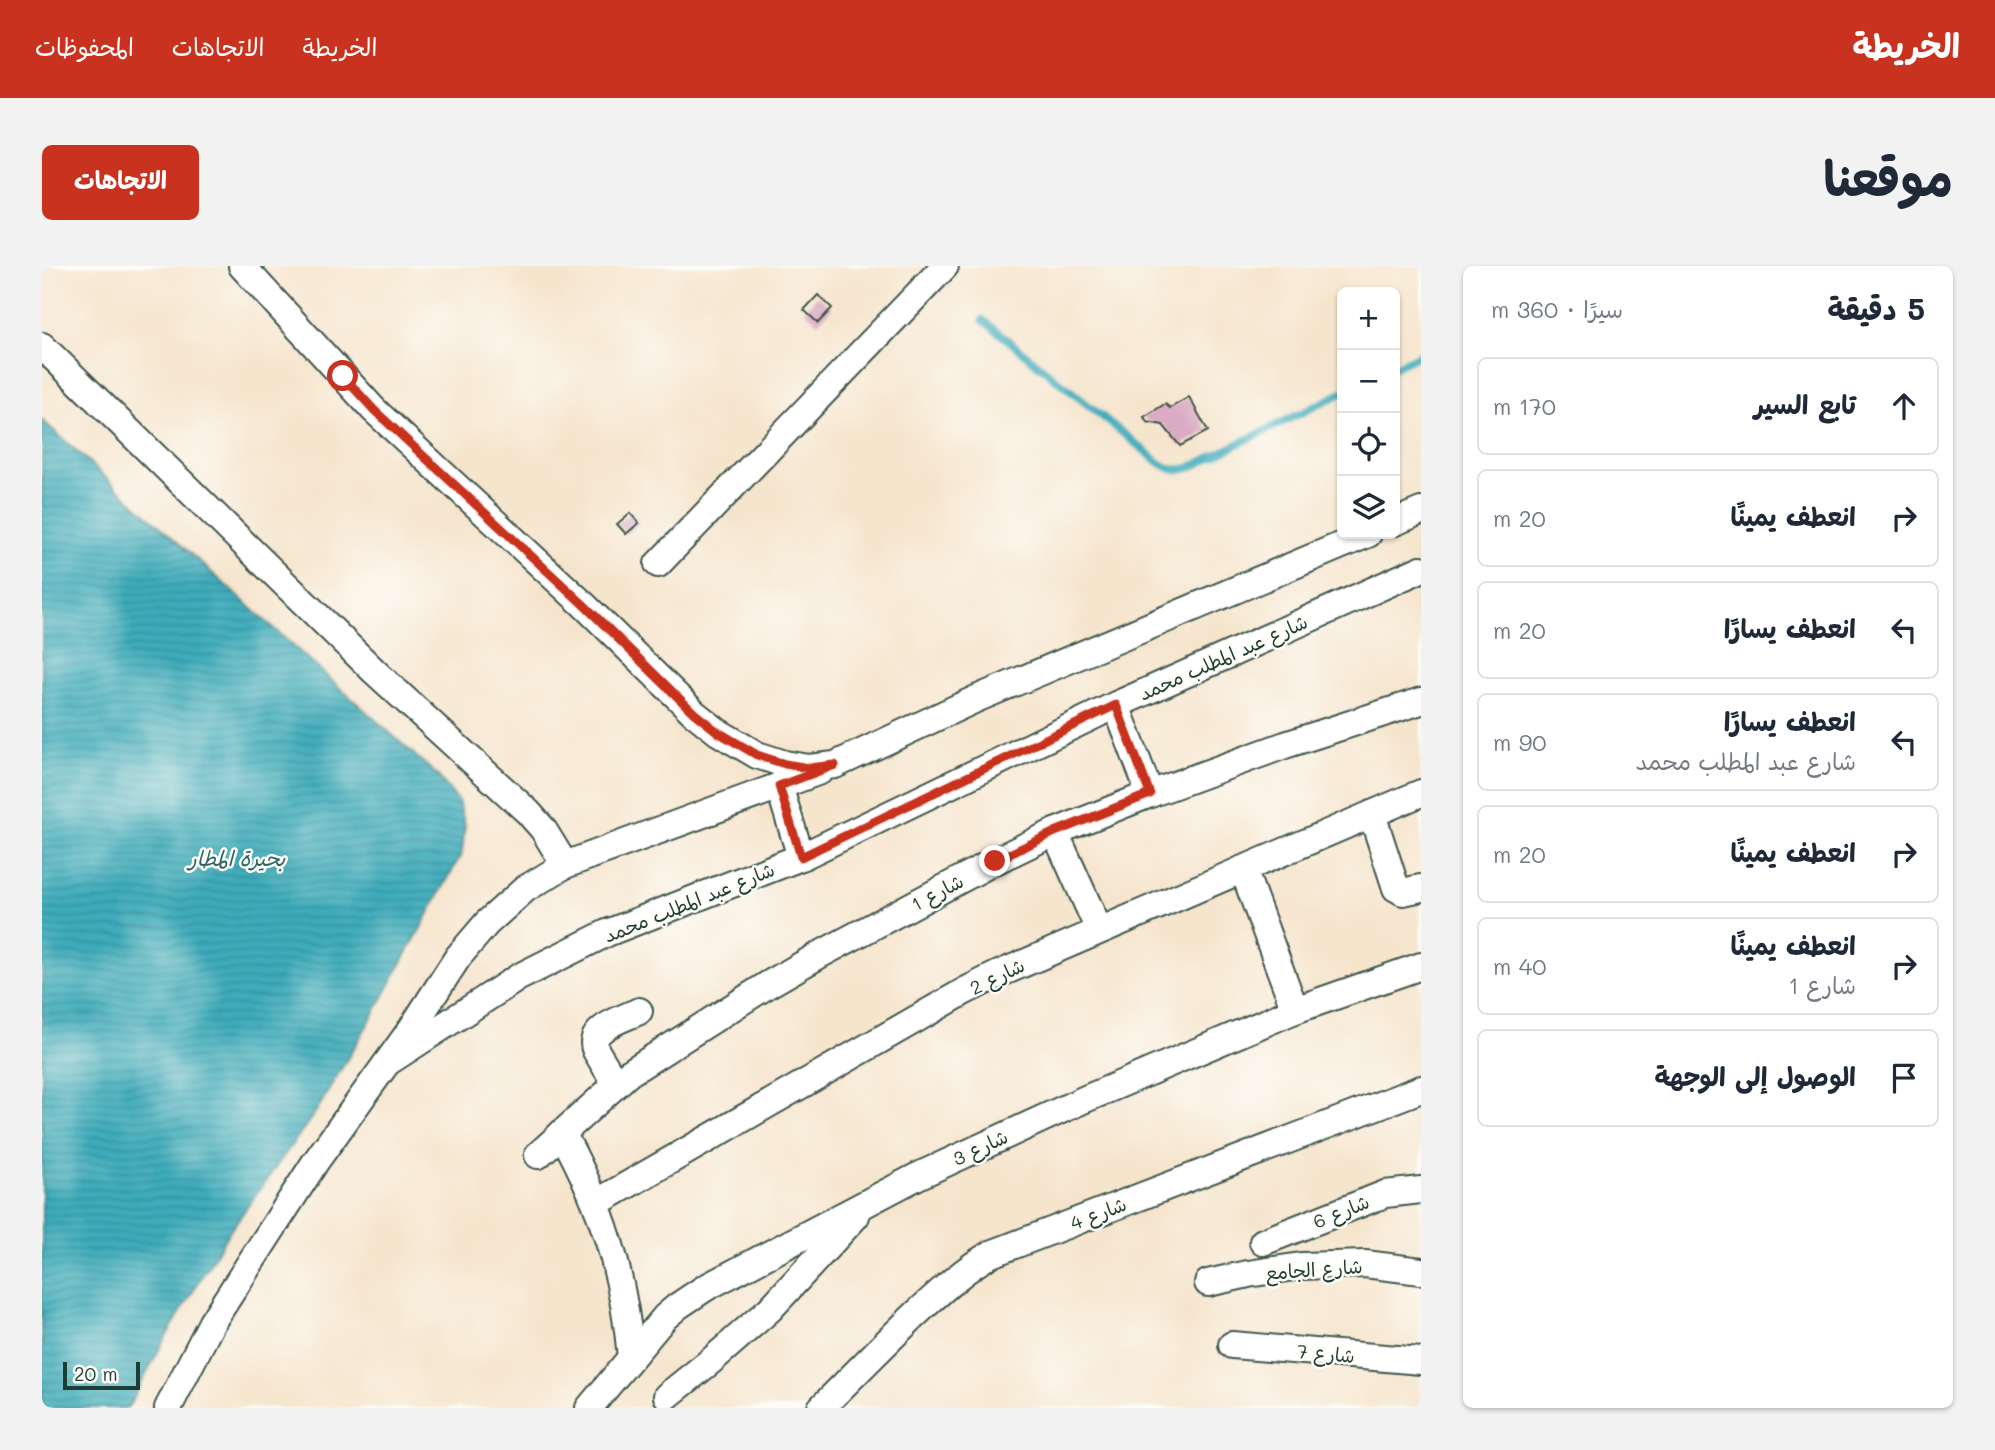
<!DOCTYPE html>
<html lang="ar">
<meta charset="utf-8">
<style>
body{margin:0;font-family:Mali,"Playpen Sans Arabic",sans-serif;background:#f2f2f3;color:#1f2937;direction:rtl}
.controls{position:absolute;right:21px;top:21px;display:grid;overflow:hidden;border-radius:10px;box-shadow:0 2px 5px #0004}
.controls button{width:63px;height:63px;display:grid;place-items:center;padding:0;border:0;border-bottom:2px solid #e0e1e3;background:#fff;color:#1f2937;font:35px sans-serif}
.scale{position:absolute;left:21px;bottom:18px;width:77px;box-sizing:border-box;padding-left:7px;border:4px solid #1f3d34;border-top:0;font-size:19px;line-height:24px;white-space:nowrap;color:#1f3d34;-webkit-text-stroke:5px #fdfcf7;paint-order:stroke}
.stop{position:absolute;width:21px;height:21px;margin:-16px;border:5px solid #c8321e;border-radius:50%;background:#fff}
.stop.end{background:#c8321e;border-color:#fff;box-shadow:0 2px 7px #0008}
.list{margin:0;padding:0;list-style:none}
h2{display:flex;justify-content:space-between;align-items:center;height:91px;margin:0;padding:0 28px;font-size:30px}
h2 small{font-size:23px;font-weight:400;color:#747a83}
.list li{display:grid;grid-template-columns:46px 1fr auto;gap:21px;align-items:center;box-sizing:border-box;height:98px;margin:0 14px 14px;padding:0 14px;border:2px solid #e0e1e3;border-radius:10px}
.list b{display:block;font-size:26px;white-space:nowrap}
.list p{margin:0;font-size:23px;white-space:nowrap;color:#747a83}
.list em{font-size:23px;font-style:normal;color:#747a83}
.icon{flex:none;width:38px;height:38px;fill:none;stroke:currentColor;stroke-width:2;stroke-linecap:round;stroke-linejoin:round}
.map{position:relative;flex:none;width:1379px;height:1142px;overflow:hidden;direction:ltr;border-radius:10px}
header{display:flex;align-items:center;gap:42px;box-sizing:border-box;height:98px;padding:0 35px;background:#c8321e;color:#fff}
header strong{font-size:33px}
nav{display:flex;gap:38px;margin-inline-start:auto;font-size:24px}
.intro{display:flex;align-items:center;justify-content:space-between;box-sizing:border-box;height:168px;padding:0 42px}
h1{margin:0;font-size:49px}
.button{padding:18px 32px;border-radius:10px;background:#c8321e;color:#fff;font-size:24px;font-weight:700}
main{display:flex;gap:42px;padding:0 42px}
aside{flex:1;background:#fff;border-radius:10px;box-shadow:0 2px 5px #0004}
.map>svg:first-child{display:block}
</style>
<header>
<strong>الخريطة</strong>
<nav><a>الخريطة</a><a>الاتجاهات</a><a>المحفوظات</a></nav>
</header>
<div class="intro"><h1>موقعنا</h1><a class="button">الاتجاهات</a></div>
<main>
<aside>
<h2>5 دقيقة<small>سيرًا · 360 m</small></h2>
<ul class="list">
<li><svg class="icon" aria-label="ahead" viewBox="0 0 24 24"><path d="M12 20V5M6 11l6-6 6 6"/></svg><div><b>تابع السير</b></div><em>170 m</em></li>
<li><svg class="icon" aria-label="right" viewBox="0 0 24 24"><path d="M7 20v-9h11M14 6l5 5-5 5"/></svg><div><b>انعطف يمينًا</b></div><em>20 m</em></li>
<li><svg class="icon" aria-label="left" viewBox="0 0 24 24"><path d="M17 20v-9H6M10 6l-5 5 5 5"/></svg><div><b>انعطف يسارًا</b></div><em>20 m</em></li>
<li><svg class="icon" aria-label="left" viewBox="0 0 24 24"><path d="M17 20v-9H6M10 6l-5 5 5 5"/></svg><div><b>انعطف يسارًا</b><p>شارع عبد المطلب محمد</p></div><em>90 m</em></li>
<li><svg class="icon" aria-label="right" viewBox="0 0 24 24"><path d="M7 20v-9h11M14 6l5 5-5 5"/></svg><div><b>انعطف يمينًا</b></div><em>20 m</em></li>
<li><svg class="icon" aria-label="right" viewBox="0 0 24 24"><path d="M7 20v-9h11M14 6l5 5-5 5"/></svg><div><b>انعطف يمينًا</b><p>شارع 1</p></div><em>40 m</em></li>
<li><svg class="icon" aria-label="arrive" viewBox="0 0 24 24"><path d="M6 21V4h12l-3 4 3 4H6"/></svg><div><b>الوصول إلى الوجهة</b></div></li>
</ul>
</aside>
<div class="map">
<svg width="1379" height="1142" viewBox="0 0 1379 1142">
<defs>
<pattern id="water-rules" width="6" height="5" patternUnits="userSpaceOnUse" patternTransform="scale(1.75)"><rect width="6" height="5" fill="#3dacbb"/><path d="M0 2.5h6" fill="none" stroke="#338d99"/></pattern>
</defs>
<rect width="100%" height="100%" fill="#fdfcf7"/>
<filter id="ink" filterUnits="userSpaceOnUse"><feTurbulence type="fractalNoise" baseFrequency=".0143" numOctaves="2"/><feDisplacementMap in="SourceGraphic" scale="14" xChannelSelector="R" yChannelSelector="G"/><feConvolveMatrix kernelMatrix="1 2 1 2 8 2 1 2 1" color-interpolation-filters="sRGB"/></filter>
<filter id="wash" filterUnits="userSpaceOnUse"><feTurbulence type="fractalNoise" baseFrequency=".00686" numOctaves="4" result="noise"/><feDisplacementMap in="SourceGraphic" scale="28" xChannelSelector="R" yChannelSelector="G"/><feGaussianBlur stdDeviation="1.57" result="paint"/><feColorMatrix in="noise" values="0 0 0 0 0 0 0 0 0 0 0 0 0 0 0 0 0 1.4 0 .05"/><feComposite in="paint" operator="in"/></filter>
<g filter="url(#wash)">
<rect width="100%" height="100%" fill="#f6e5cd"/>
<path fill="url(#water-rules)" stroke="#2e7478" stroke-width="2" d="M0,154l396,356 20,25 7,23 -3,29 -91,166 -54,91 -90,125 -60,100 -39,73h-86z"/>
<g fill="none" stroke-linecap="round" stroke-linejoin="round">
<g stroke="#3dacbb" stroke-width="8">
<path d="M941,54l173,140c11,9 19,11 33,8l153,-75"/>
<path d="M1353,101l26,-13"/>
</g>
</g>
<g id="blocks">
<g fill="#daabc3">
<path d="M776,29l14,13 -14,15 -14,-13z"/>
<path d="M1147,131l19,34 -28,15 -17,-21 -16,-3 -3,-5 21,-13 5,4z"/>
<path d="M588,247l9,10 -13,11 -9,-10z"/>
</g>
</g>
</g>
<g filter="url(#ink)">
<use href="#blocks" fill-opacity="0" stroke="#3f564b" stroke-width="2"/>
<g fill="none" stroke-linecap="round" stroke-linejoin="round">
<defs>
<g id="minor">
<path d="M200,0l132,144 210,195 110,108 24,19 39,23 28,9 24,4 26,-3 141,-66 392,-165"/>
<path d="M0,80l332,325 154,141 15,17 22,36"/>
<path d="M1353,256l26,-11"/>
<path d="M616,298l287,-298"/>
<path d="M1074,439l34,89"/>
<path d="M737,520l22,71"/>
<path d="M1330,548l24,74 7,4 18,-4"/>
<path d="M1013,566l44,98"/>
<path d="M1201,603l52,141"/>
<path d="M346,796l131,-85 88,-44 194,-76 315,-152 305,-136"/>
<path d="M574,818l-20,-33c-11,-22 27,-32 43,-40"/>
<path d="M520,867c41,75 61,139 69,224"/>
<path d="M496,889l91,-82 140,-89 52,-30 174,-93 60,-29 95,-38 135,-49 136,-44"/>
<path d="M554,937l369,-212 34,-17 422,-181"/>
<path d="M1221,976l122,-48 36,-4"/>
<path d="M1166,1017l40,-9 53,-8 64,-2 56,7"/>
<path d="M1190,1079l189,16"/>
<path d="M625,1130l45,-36 58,-51 86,-93"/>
<path d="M126,1142l44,-86 104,-161 96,-133 46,-71 29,-34 38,-34 40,-24 255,-94"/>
<path d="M547,1142l76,-91 13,-11 27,-18 213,-112 165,-76 212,-90 126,-44"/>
<path d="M779,1142c32,-32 64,-65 97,-96 23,-21 45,-42 73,-58l430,-165"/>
</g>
</defs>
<use href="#minor" stroke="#3f564b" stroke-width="30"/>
<use href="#minor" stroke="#fff" stroke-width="26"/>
</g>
</g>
<g fill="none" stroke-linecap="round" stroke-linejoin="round" filter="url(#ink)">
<path stroke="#c8321e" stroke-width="9" d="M301,110l31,34 210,195 110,108 24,19 39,23 28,9 24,4 26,-3 -56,21 22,71 315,-152 34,89 -95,38 -60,29"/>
</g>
<g text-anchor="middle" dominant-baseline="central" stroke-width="5" stroke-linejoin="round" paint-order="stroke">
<g font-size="19" fill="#1f3d34" stroke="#fdfcf7">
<text transform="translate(1181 391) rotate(-24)">شارع عبد المطلب محمد</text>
<text transform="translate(895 626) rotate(-28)">شارع 1</text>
<text transform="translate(647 636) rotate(-22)">شارع عبد المطلب محمد</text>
<text transform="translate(955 710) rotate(-26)">شارع 2</text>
<text transform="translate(938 881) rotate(-25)">شارع 3</text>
<text transform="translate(1299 945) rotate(-22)">شارع 6</text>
<text transform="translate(1056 947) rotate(-21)">شارع 4</text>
<text transform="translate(1272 1003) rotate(-4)">شارع الجامع</text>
<text transform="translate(1284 1087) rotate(5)">شارع 7</text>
</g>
<g font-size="21" font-style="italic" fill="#2a6463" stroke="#fdfcf7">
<text x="195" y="591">بحيرة المطار</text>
</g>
</g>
</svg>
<div class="controls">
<button>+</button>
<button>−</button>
<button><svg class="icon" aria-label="locate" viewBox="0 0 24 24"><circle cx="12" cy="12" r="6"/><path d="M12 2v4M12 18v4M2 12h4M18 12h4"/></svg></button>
<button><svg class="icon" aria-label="layers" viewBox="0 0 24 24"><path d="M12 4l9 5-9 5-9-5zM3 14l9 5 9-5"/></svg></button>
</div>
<div class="scale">20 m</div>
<div class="stop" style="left:301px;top:110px"></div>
<div class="stop end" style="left:953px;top:595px"></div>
</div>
</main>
